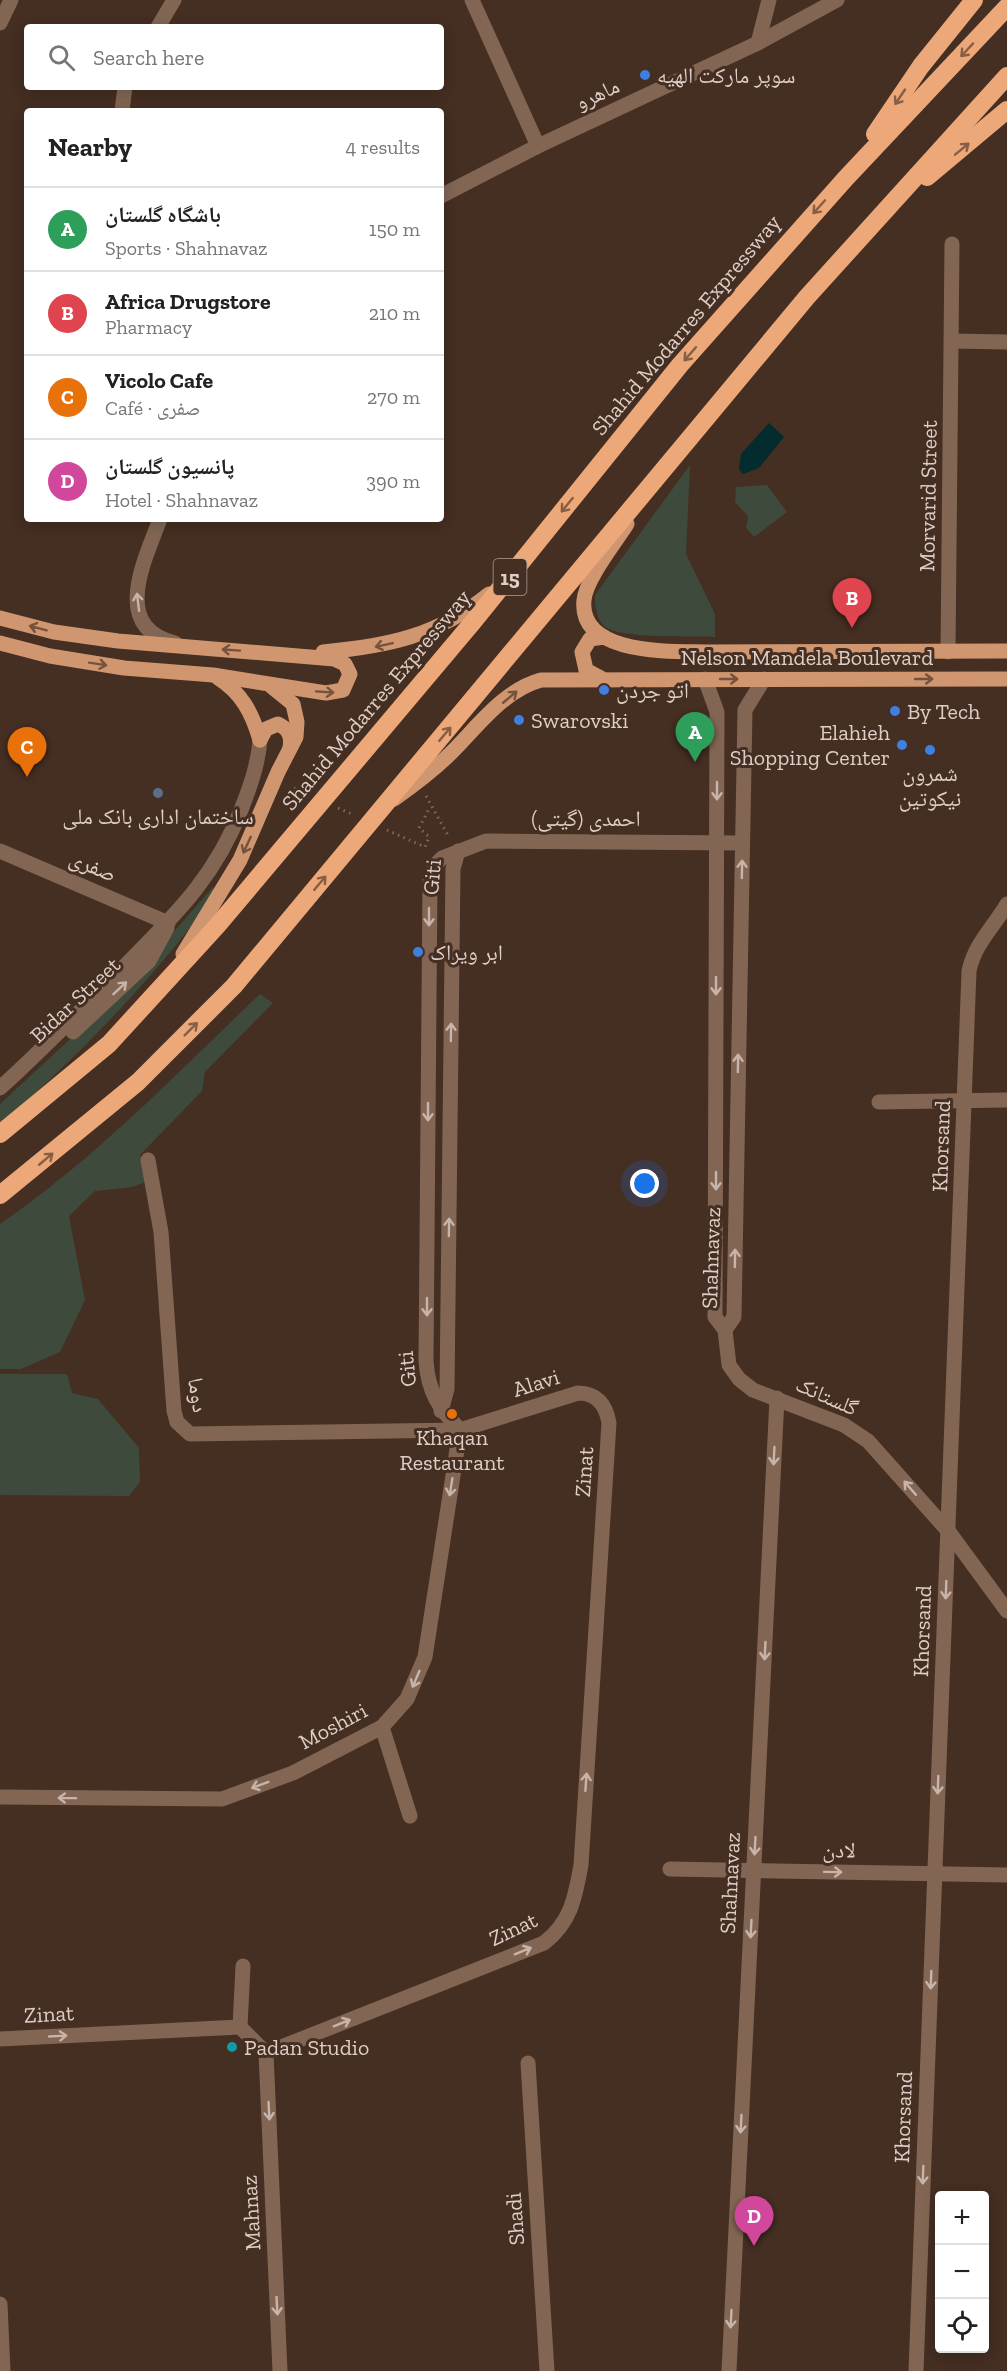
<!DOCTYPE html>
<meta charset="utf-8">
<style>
body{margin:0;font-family:"Zilla Slab","Noto Naskh Arabic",serif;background:#f6f6f6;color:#222}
.controls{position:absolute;right:18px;bottom:18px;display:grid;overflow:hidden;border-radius:6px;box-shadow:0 3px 15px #0003}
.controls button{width:54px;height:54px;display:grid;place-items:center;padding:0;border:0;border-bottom:2px solid #e0e0e0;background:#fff;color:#222;font:30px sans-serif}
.you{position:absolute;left:645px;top:1184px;width:21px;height:21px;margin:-15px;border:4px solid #fff;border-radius:50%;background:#1a73e8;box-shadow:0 0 0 9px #1a73e833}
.badge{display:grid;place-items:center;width:39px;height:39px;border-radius:50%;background:#705985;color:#fff;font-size:20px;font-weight:700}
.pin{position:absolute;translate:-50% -50px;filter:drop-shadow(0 2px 3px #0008)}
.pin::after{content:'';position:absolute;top:32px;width:21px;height:18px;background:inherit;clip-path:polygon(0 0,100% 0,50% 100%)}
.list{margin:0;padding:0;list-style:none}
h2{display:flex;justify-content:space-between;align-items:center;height:78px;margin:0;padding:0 24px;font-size:26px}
h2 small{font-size:20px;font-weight:400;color:#767676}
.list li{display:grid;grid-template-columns:39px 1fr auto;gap:18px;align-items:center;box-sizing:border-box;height:84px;padding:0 24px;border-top:2px solid #e0e0e0}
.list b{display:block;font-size:22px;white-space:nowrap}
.list p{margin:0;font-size:20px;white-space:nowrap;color:#767676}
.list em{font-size:20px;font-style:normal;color:#767676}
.icon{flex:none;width:33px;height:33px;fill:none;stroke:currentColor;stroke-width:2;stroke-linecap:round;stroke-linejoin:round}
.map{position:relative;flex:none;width:1007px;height:2371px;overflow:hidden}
.search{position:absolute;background:#fff;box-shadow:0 3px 15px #0003;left:24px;top:24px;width:420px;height:66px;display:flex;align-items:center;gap:15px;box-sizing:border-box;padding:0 21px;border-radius:6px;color:#767676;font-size:22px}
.panel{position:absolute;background:#fff;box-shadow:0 3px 15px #0003;left:24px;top:108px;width:420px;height:414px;border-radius:6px}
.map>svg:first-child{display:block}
</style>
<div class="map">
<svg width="1007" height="2371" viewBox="0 0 1007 2371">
<rect width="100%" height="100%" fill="#452e22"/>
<g fill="#3e4a3c">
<path d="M690,465l-4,89 29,60v23c-21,-1 -98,2 -111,-11 -8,-8 -9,-21 -9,-31z"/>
<path d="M767,485l20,27 -33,25 -8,-9 2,-12 -13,-14 1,-15z"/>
<path d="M212,888l6,4c-64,85 -137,163 -218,232v-20l122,-113z"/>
<path d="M260,994l13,9 -68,69 -3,19 -62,64 8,26 -16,6 -37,4 -26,25 16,84 -25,52 -39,17h-21v-145c95,-65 177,-151 260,-230z"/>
<path d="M0,1374h67l5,19 26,6 41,49 1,34 -11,14 -129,-1z"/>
</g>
<path fill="#042b2e" d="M769,423l15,14 -25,31 -16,6 -4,-5 2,-15z"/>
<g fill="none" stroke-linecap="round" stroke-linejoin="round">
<g stroke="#806b61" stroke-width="3" stroke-dasharray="1.5 4.5" stroke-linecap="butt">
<path d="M290,790l2,-3 13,6"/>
<path d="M426,796l23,41"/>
<path d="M338,808l16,7"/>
<path d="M387,830l38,17 4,-10 -10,-9 11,-21"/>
</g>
<g stroke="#826653" stroke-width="15">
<path d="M472,0l66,146"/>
<path d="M0,23l11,-23"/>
<path d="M158,27l16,-27"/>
<path d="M758,43l11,-43"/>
<path d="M122,111l3,-24"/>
<path d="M441,196l97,-50 220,-103 79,-43"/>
<path d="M952,341l55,1"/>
<path d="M160,519c-15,41 -50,108 15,124"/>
<path d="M948,652l4,-408"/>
<path d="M705,679l12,33 -2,605 10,13"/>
<path d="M0,851l168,72"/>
<path d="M73,1032l76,-71 18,-33"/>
<path d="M0,1088c40,-36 77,-74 115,-112 53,-55 97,-92 126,-166 9,-23 17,-45 19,-70"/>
<path d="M879,1102l128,-2"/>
<path d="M725,1330l9,-13 11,-607 19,-31"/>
<path d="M725,1330l4,35 10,14 14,11 91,35 24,16 81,91 58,79"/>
<path d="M441,1411l6,-22 6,-520 5,-18"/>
<path d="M460,1430c-21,-22 -32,-38 -34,-69l4,-480 5,-16 7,-7 44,-17 256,2"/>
<path d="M382,1727l28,89"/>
<path d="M0,1797l222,2 71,-26 89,-46 25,-28 18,-42 35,-227"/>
<path d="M670,1869l337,6"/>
<path d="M240,2027l3,-61"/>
<path d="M0,2039l240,-12 26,26 278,-110c27,-21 31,-45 37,-78l28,-442c-3,-18 -12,-30 -31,-30l-118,37 -270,4 -13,-12 -3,-11 -13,-179 -13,-72"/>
<path d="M266,2053l14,318"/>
<path d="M528,2063l19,308"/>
<path d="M0,2304l3,67"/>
<path d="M729,2371l48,-973"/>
<path d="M916,2371l53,-1400c6,-28 24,-43 38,-67"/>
</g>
<g stroke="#cf966f" stroke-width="15">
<path d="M627,524c-12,19 -41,55 -43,76 -6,56 89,51 124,52l299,-1"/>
<path d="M0,618l54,14 64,9 216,18 11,5 5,10 -7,16 -17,3 -113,-18 -89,-7 -74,-12 -50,-13"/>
<path d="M323,652c66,-6 114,-16 166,-58"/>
<path d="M218,678c24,15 34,35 42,62"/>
<path d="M601,678l-15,-8 -4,-18 8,-13 14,-2"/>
<path d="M260,740l6,-11 12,-5c11,5 14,12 12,24"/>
<path d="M394,799c20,-14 40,-29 58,-47 26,-26 52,-62 89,-72l466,-1"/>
<path d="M183,954l57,-94 38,-88 18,-35 1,-15 -4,-18 -21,-17"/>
</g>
<g stroke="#eda879" stroke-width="18">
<path d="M875,134l46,-68 53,-66"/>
<path d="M927,177l80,-67"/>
<path d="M0,1134l109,-90 108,-118 256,-304 207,-257 166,-187 161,-171"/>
<path d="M0,1195l138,-113 96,-96 573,-689 200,-221"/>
</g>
</g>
<defs><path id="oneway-shaft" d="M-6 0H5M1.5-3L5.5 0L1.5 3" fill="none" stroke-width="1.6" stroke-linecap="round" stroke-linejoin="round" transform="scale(1.5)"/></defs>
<g stroke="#885f45">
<use href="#oneway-shaft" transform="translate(967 50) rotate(133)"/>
<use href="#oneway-shaft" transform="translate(900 97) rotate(124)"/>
<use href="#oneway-shaft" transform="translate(962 149) rotate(-39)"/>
<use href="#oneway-shaft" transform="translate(819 207) rotate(132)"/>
<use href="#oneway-shaft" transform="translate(690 354) rotate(131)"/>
<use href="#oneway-shaft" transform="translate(567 505) rotate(129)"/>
<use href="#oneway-shaft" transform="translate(445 734) rotate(-50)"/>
<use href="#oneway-shaft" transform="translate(320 883) rotate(-50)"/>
<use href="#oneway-shaft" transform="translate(191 1029) rotate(-45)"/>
<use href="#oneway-shaft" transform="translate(46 1159) rotate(-40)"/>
</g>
<g stroke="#c7b4aa">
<use href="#oneway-shaft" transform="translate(138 602) rotate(-97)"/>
<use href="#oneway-shaft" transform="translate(717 791) rotate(90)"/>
<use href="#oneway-shaft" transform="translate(742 869) rotate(-89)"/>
<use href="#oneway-shaft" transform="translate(429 917) rotate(90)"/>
<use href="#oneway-shaft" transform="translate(716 986) rotate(90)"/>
<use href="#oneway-shaft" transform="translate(120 988) rotate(-43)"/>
<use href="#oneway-shaft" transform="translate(451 1032) rotate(-89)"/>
<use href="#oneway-shaft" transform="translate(738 1063) rotate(-89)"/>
<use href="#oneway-shaft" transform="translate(428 1112) rotate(90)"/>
<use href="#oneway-shaft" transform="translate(716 1181) rotate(90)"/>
<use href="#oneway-shaft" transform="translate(449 1227) rotate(-89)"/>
<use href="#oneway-shaft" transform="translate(735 1258) rotate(-89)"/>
<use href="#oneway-shaft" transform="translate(427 1307) rotate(90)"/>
<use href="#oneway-shaft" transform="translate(774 1456) rotate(93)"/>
<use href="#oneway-shaft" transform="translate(451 1487) rotate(99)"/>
<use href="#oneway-shaft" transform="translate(910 1488) rotate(-131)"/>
<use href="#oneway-shaft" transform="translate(946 1590) rotate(92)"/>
<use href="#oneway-shaft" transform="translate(765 1651) rotate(93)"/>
<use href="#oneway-shaft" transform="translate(416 1679) rotate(113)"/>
<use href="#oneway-shaft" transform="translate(586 1782) rotate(-86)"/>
<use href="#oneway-shaft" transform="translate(260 1785) rotate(160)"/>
<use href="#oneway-shaft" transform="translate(938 1785) rotate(92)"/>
<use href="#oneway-shaft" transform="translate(67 1798) rotate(-179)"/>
<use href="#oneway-shaft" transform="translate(755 1846) rotate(93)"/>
<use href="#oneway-shaft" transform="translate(833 1872) rotate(1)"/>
<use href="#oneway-shaft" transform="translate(751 1929) rotate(93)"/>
<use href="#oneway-shaft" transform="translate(523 1951) rotate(-22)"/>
<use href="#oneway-shaft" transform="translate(931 1980) rotate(92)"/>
<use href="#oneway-shaft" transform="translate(342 2023) rotate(-22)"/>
<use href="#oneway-shaft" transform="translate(58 2036) rotate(-3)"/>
<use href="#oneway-shaft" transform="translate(269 2111) rotate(87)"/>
<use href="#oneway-shaft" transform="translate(741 2124) rotate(93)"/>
<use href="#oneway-shaft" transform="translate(923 2175) rotate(92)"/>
<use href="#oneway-shaft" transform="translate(277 2306) rotate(87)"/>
<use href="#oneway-shaft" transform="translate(731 2319) rotate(93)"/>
</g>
<g stroke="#75523d">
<use href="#oneway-shaft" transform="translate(38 628) rotate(-165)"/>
<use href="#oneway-shaft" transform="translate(384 645) rotate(168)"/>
<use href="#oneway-shaft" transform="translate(231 650) rotate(-176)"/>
<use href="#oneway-shaft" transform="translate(98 664) rotate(9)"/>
<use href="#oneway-shaft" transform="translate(729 679)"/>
<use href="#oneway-shaft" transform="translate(924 679)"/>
<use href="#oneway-shaft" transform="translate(325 692) rotate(4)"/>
<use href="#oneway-shaft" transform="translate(510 697) rotate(-40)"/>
<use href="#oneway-shaft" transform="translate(247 845) rotate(115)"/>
</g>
<g fill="#3f7fe0" stroke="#452e22" stroke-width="2">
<circle cx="645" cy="75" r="6"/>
<circle cx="604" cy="690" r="6"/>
<circle cx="895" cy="711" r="6"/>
<circle cx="519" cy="720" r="6"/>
<circle cx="902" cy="745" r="6"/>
<circle cx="930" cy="750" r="6"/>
<circle cx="418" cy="952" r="6"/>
</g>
<circle fill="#5c6f8a" stroke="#452e22" stroke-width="2" cx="158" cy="793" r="6"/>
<circle fill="#e8710a" stroke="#452e22" stroke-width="2" cx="452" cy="1414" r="6"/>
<circle fill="#0f9aa8" stroke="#452e22" stroke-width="2" cx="232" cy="2047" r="6"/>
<g text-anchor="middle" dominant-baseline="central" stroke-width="6" stroke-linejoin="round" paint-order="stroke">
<rect fill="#452e22" stroke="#b09e96" stroke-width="1.5" x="493.5" y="559" width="33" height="36" rx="4.5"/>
<g font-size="21" font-weight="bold" fill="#decec7">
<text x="510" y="577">15</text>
</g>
<g font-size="22" fill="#decec7" stroke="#452e22" text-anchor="start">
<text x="657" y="75">سوپر ماركت الهيه</text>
<text x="616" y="690">اتو جردن</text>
<text x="907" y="711">By Tech</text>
<text x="531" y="720">Swarovski</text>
<text x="890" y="732" text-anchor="end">Elahieh<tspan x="890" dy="25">Shopping Center</tspan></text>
<text x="930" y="773" text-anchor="middle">شمرون<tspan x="930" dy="25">نیکوتین</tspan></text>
<text x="158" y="816" text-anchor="middle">ساختمان اداری بانک ملی</text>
<text x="430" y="952">ابر ویراک</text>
<text x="452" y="1437" text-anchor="middle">Khaqan<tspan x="452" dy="25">Restaurant</tspan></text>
<text x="244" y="2047">Padan Studio</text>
</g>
<g font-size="22" fill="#decec7" stroke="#452e22">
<text transform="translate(597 94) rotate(-25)">ماهرو</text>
<text transform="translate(686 325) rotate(-50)">Shahid Modarres Expressway</text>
<text transform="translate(928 496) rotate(-89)">Morvarid Street</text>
<text x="807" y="657">Nelson Mandela Boulevard</text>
<text transform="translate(376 700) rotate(-50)">Shahid Modarres Expressway</text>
<text x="586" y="818">احمدی (گیتی)</text>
<text transform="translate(93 866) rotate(23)">صفری</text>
<text transform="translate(432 877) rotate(-85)">Giti</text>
<text transform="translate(75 1000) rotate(-43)">Bidar Street</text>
<text transform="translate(941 1146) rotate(-88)">Khorsand</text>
<text transform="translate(711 1258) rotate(-88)">Shahnavaz</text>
<text transform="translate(407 1369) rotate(-96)">Giti</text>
<text transform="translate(536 1383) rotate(-17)">Alavi</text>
<text transform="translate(198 1395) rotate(81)">دوما</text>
<text transform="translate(827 1396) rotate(24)">گلستانک</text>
<text transform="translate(584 1472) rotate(-86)">Zinat</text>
<text transform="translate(922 1631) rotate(-88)">Khorsand</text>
<text transform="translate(333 1726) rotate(-28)">Moshiri</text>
<text transform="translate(839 1850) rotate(1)">لادن</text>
<text transform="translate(730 1883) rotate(-87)">Shahnavaz</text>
<text transform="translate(513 1929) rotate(-25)">Zinat</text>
<text transform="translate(49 2014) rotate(-3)">Zinat</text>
<text transform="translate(903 2117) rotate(-88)">Khorsand</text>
<text transform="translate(251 2213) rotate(-93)">Mahnaz</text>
<text transform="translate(515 2219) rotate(-94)">Shadi</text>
</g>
</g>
</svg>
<div class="controls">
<button>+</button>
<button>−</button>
<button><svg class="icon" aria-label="locate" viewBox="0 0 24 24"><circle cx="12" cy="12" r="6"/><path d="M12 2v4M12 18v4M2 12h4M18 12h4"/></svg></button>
</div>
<div class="you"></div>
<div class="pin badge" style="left:695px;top:762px;background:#2e9e5b">A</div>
<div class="pin badge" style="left:852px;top:628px;background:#e0444e">B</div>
<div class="pin badge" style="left:27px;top:777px;background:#e8710a">C</div>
<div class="pin badge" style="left:754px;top:2246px;background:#d1479c">D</div>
<div class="search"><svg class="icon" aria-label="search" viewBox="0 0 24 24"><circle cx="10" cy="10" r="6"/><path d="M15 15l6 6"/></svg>Search here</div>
<section class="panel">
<h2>Nearby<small>4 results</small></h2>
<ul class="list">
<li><span class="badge" style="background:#2e9e5b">A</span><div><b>باشگاه گلستان</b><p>Sports · Shahnavaz</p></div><em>150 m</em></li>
<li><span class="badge" style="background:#e0444e">B</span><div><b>Africa Drugstore</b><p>Pharmacy</p></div><em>210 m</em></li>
<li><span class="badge" style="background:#e8710a">C</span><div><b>Vicolo Cafe</b><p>Café · صفری</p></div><em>270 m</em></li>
<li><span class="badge" style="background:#d1479c">D</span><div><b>پانسیون گلستان</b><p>Hotel · Shahnavaz</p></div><em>390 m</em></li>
</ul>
</section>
</div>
